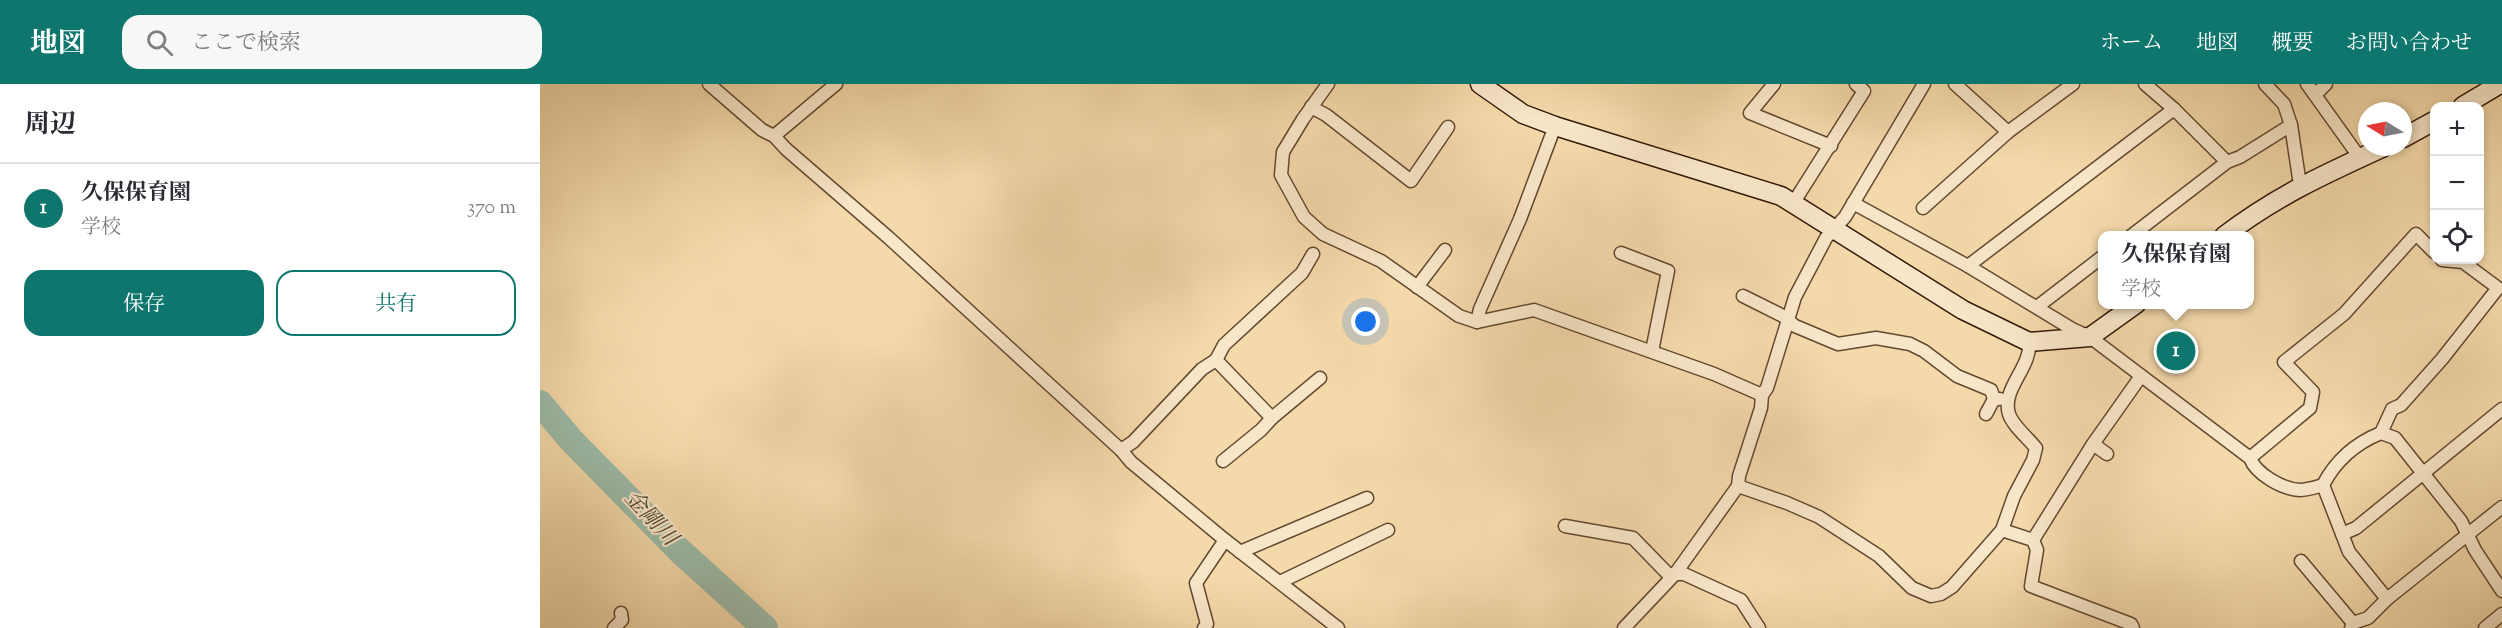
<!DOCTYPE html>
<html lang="ja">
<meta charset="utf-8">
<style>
body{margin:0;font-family:"Sorts Mill Goudy","Noto Serif JP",serif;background:#f7f7f7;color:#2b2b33}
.controls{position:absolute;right:18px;top:18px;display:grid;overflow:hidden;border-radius:12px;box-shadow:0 3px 9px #0003}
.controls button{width:54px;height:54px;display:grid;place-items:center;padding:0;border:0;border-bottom:2px solid #e1e1e2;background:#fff;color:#2b2b33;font:30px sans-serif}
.compass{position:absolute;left:1818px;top:18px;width:54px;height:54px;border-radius:50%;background:#fff;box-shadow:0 3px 9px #0003;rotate:280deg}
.you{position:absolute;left:826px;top:238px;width:21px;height:21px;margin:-15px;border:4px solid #fff;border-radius:50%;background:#1a73e8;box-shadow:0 0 0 9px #1a73e833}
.badge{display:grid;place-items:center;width:39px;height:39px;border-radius:50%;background:#0f766e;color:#fff;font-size:20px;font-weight:700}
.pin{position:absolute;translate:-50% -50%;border:3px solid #fff;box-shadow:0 2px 6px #0006}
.popup{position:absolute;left:1558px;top:147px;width:156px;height:78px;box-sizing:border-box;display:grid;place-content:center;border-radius:12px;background:#fff;filter:drop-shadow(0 2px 4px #0005);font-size:20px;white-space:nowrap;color:#7c7c81}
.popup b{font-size:22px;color:#2b2b33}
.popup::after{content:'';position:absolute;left:50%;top:100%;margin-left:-12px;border:12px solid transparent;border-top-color:#fff}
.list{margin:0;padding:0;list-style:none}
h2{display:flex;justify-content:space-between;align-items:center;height:78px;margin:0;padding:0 24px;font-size:26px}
h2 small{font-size:20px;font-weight:400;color:#7c7c81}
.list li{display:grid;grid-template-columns:39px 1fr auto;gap:18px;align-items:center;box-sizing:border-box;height:90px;padding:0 24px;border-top:2px solid #e1e1e2}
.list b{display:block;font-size:22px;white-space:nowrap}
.list p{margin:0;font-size:20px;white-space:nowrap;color:#7c7c81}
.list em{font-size:20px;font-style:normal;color:#7c7c81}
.actions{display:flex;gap:12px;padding:18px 24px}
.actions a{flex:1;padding:14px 0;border:2px solid #0f766e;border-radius:18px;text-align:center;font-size:21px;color:#0f766e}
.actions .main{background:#0f766e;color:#fff}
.icon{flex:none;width:33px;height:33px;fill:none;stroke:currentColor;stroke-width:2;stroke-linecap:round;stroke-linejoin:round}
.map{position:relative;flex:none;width:1962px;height:544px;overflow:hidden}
header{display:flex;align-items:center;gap:36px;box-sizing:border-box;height:84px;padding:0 30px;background:#0f766e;color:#fff}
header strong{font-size:28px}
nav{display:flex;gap:33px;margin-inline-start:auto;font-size:21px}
.search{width:420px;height:54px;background:#f7f7f7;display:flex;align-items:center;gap:15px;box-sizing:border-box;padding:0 21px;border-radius:18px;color:#7c7c81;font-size:22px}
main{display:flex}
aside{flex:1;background:#fff}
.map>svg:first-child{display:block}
</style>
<header>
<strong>地図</strong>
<div class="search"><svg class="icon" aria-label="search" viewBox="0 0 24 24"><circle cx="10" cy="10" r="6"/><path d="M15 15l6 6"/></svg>ここで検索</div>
<nav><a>ホーム</a><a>地図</a><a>概要</a><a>お問い合わせ</a></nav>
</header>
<main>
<aside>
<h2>周辺<small></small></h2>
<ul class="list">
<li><span class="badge">1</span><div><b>久保保育園</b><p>学校</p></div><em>370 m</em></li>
</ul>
<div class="actions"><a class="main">保存</a><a>共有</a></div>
</aside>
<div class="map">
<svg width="1962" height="544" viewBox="0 0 1962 544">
<rect width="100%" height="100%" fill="#f4d9aa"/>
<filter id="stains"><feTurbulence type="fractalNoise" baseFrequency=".00333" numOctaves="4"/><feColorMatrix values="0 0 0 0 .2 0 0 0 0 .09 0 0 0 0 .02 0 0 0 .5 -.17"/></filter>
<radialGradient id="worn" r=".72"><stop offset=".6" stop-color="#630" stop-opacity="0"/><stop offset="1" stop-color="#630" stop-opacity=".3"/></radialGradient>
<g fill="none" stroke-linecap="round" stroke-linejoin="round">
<path stroke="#9cbaa8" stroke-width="26" d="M0,319l31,37 109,111 85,77"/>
<defs>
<g id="street">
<path d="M169,0l53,46 12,6 12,13 103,89 232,212 10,12 94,78 113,88"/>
<path d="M788,0l-25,35 -20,33 -2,23 23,42 19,17 58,27 78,55 18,6 57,-12 180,64 48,21"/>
<path d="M1234,0l-24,29 81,33"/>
<path d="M1605,0l29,25 -206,157 104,63 18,8 160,121c6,16 32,31 50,32 7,0 16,-3 23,-5 13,-25 33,-42 58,-52l14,5 66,83 14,29 27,41"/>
<path d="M1725,0l19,20 7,21 9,60"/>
<path d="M1767,0l53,74"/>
<path d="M1775,11l11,-11"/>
<path d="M771,23l15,8 85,66 37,-54"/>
<path d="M1634,25l53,53"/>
<path d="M1468,48l65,-48"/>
<path d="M234,52l62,-52"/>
<path d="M1254,118l70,-111 -8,-7"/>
<path d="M1313,119l115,63"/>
<path d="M1383,124l85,-76 -53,-48"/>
<path d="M1591,152l96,-74 13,-5 51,-32"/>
<path d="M1081,169l47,18 -16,80"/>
<path d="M877,203l28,-37"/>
<path d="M1203,212l40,20 12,10 43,18 38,-6 34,6 14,7 33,25 34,14 3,9"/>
<path d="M1497,223l65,-50"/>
<path d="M937,238l3,-13 40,-90 35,-93"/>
<path d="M676,276l56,58 48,-40"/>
<path d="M1446,330l8,-15h6"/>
<path d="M1841,349l11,-24 9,-4 41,-46 56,-71 -35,-26 -21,-2"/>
<path d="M1553,360l14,10"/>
<path d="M581,366l12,-8 69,-73 14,-9 8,-15 78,-72 11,-19"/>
<path d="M1710,374l60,-50 3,-16 -29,-30 60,-48 72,-80 18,18"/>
<path d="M683,377l38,-31 11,-12"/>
<path d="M1783,401l26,67 38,47"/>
<path d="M1198,402l49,17 32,14 60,39 33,32 19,8 10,-2 11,-7 50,-57 12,-34 19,-36 3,-12c-8,-10 -23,-22 -27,-34 -8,-25 23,-47 20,-72"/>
<path d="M1025,442l68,12 35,36h16l57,26 18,28"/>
<path d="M1462,446l31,10 4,10 -6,36 100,38 2,4"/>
<path d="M1802,450l14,-6 146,-119"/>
<path d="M1493,456l60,-96 48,-68"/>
<path d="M700,468l127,-54"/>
<path d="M1761,477l52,62"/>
<path d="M740,498l108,-52"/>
<path d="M74,544l8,-8 -1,-7"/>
<path d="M664,544l3,-4 -11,-41 29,-43"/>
<path d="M1084,544l51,-54 63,-88 1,-10 22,-68 1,-13 5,-7 28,-91 31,-59 19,-21 79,-133"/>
<path d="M1811,544l2,-5 15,-5 19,-19 115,-92"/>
<path d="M1945,544l17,-14"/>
</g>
<g id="secondary">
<path d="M940,0l43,30 32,12 226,70 182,114 66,32 61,-5 46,-33"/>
<path d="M1923,22l37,-22"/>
<path d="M1863,54l31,-17"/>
<path d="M1684,152c52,-40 101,-62 160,-89"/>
</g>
</defs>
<use href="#street" stroke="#634930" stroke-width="15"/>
<use href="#secondary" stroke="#331908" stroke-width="21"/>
<use href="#street" stroke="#f8e6c8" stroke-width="12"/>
<use href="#secondary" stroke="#f8e6c8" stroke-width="18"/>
</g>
<g text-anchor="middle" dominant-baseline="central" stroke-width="4.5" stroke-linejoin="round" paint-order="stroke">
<g font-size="22" font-style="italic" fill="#524938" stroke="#f8e6c8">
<text transform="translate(110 435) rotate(47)">金剛川</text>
</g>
</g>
<rect width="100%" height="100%" filter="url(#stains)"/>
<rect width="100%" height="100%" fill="url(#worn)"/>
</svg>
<div class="controls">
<button>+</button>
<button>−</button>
<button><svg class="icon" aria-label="locate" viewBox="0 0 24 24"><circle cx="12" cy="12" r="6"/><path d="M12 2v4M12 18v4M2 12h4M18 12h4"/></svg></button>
</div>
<svg class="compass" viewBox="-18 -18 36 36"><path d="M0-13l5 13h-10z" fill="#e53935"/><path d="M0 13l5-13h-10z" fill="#7c7c81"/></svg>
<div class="you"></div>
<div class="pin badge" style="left:1636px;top:267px">1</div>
<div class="popup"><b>久保保育園</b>学校</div>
</div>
</main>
